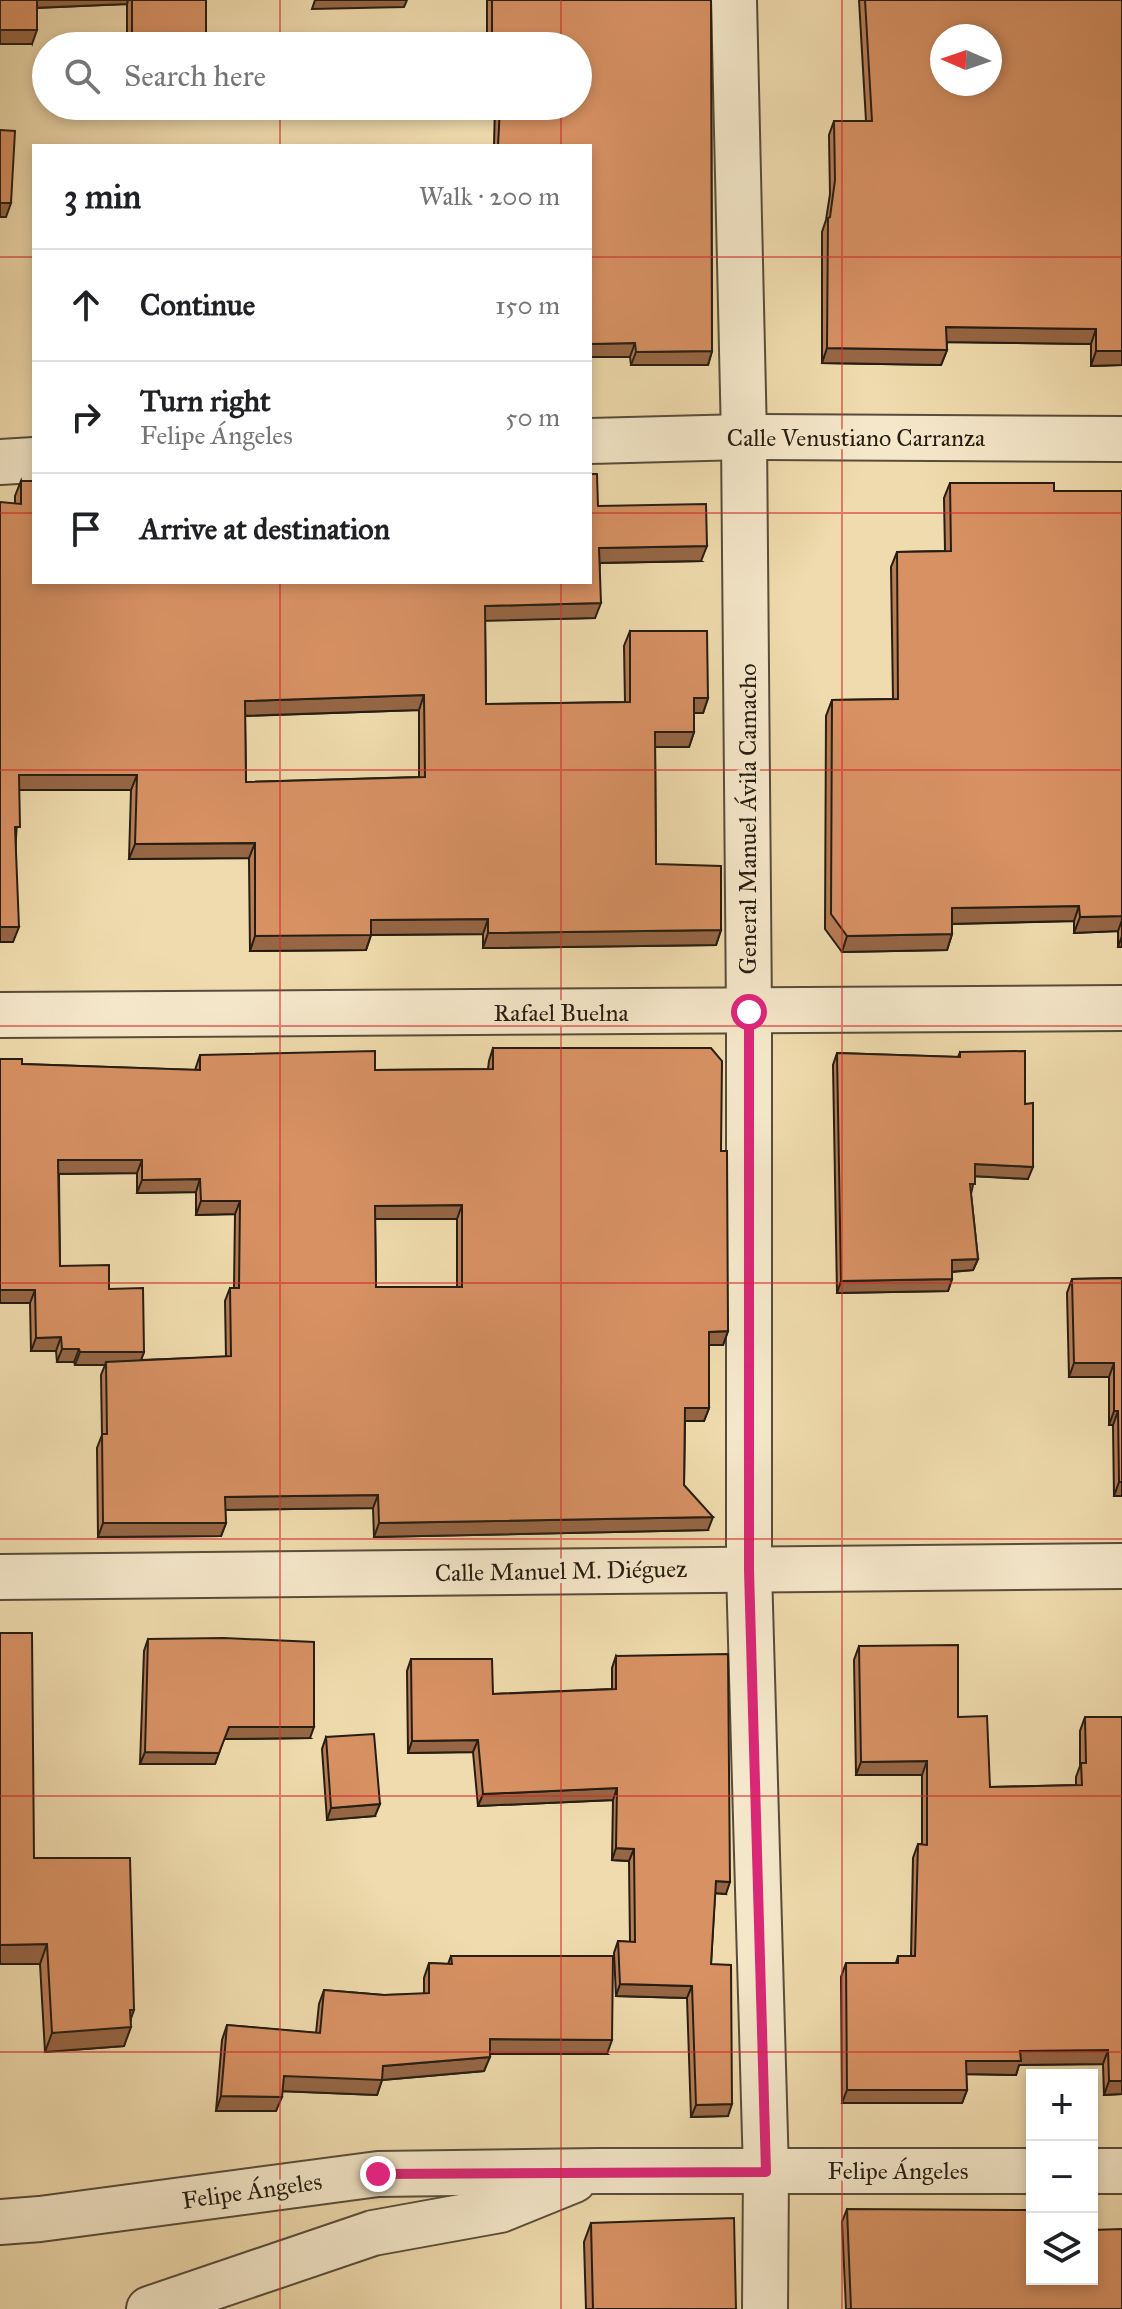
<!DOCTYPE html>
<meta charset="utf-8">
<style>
body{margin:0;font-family:"IM FELL Great Primer",serif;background:#f2f2f2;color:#202124}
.controls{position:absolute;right:24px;bottom:24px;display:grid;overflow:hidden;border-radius:0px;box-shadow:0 4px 12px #0003}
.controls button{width:72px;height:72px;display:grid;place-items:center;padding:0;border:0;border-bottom:2px solid #e0e0e0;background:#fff;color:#202124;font:40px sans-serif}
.compass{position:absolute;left:930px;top:24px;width:72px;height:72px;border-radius:50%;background:#fff;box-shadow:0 4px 12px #0003;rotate:272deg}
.stop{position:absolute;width:24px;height:24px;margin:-18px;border:6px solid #db2777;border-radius:50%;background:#fff}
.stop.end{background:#db2777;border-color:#fff;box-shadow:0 2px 8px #0008}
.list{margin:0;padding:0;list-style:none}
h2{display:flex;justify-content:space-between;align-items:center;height:104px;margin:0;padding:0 32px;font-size:34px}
h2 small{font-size:26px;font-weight:400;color:#757577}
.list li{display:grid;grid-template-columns:52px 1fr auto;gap:24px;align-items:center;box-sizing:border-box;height:112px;padding:0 32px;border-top:2px solid #e0e0e0}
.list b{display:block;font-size:30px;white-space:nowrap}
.list p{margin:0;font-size:26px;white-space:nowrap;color:#757577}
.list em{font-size:26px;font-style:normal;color:#757577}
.icon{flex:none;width:44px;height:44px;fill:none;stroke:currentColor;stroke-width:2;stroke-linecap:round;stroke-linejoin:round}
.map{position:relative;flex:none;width:1122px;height:2309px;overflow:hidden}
.search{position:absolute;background:#fff;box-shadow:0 4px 12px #0003;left:32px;top:32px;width:560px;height:88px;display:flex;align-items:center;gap:20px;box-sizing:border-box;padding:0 28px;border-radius:44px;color:#757577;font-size:30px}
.panel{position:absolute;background:#fff;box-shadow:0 4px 12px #0003;left:32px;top:144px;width:560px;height:440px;border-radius:0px}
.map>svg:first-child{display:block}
</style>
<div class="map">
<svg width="1122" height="2309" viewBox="0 0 1122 2309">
<rect width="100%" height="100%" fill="#efdbad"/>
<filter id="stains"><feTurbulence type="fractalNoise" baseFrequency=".0025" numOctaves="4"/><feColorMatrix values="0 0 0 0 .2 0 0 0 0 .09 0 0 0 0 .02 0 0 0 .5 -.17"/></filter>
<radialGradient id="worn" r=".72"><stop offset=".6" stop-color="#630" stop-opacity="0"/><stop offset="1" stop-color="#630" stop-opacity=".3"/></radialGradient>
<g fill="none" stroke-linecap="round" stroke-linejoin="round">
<defs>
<g id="minor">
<path d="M734,0l10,437 5,575v558l17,602 -1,137"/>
<path d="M590,441l154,-4 378,2"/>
<path d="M0,462l34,-2"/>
<path d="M0,1015l1122,-7"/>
<path d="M0,1577l1122,-11"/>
<path d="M1092,2171h30"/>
<path d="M0,2222l40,-3 338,-45 219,-3h435"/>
<path d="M149,2309l224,-76 127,-23 74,-30"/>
</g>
</defs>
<use href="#minor" stroke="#584c3a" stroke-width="48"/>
<use href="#minor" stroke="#f5e8ca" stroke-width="44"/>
</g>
<g fill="#b97d55" stroke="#261d13" stroke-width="2" fill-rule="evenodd">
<path d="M0,0h206v36l-4,10h-75v-42l-90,4 -5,36z"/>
<path d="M487,0h224l1,351 -4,14h-77l-1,-8h-40v-211h-96l1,-40h83v-60h-91z"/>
<path d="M859,0h263v365l-31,1v-22l-144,-2v8l-6,15 -119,-2v-131l4,-12 4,-26 -1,-59 5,-14h32z"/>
<path d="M21,481l13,101h556l8,-76 103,55 -101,2 -5,55 -110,2 1,84 139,-2 -1,-56 6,-15 78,67 -5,15h-9v19l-5,15h-34l1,117 65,66 -5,15 -233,3v-14l-112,1 -5,15 -116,1 -1,-93 -120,1 2,-69h-112l-3,48 -3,104 2,-446zM419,710v67l-173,5 -1,-66z"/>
<path d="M950,483l104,8h68v456h-4v-16l-44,2v-12l-122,3v10l-5,16 -105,2 -17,-23 1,-213 6,-16 61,-1 -2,-132 6,-15 48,-1 -1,-53z"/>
<path d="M493,1048l228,103 7,180 -5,14h-14v63l-5,13h-19l-1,64 24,45 -334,7 -1,-29 -148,2 1,13 -5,13 -123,1 -1,-89 5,-13 -1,-60 4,-10h-30l-1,-3h-17l-1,-11h-25l-1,-48h-30v-244l22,5 173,6 5,-15 175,15 113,-1 1,-8zM137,1173v20l59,-1v23l39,-1 -1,74h-4l-5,13 1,56 -85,3 3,-8 -35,-63 -49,-23 -1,-92zM375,1219h82v68h-81z"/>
<path d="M960,1052l65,52 3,75 -53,-3 -4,18 7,65 -5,11 -21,2v7l-4,12 -111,2 -4,-228 4,-12 121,4z"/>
<path d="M1122,1278v218h-8l-1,-71h-4v-48h-40l-2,-84 5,-14z"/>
<path d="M0,1633l34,225 97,162 -7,26 -79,6 -5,-88h-40z"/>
<path d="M148,1639l162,99 -86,1 -9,25h-75l4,-113z"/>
<path d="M859,1646l99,71 32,70 86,-2v-8l4,-11v-35l5,-14h37v377l-18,1 -1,-31 -84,1 -3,10 -50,-1 1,16 -5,13h-120l-1,-126 5,-14h50l2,-7h13l2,-98 5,-14h4v-69h-66l-2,-115z"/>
<path d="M616,1656l110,238 -11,-1 -4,71 17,152 -37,1 -4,-119 -71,-2 -2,-43 4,-12 12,1 -1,-81 -17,-1 1,-60 -135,6 -5,-54 -65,1 -1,-82 4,-12 82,35 119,-5v-21z"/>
<path d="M326,1737l49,79 -48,4 -5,-71z"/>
<path d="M451,1956l156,98h-117l-6,17 -102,9 -5,15 -95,-4 -6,20h-60l6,-71 5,-15 89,8 3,-29 5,-14 60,5 40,-1v-16l5,-15 19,1z"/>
<path d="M847,2209l185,70 90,30h-276l-4,-87z"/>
<path d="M591,2223l145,86h-150l-2,-67z"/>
</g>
<g fill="#966645" stroke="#261d13" stroke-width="2">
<path d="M35,0h93l-1,4 -95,4z"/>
<path d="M315,0h92l-3,7 -92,2z"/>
<path d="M0,30h37l-5,14h-32z"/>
<path d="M132,36h74l-4,10h-73z"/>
<path d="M0,203h11l-5,14h-6z"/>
<path d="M946,327l150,2 -5,15 -150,-2z"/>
<path d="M635,343l-5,14h-40v-13z"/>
<path d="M827,348l120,2 -6,15 -119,-2z"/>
<path d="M712,351l-4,14h-77l5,-13z"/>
<path d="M1096,351h26v14l-31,1z"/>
<path d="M707,546l-6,15 -107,2 5,-15z"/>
<path d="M601,603l-6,15 -115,3 5,-15z"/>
<path d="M424,695l-5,15 -180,6 6,-15z"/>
<path d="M694,698h14l-5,15h-14z"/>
<path d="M655,732h39l-5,15h-40z"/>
<path d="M19,775h118l-6,15h-117z"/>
<path d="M255,843l-6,15 -120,1 6,-15z"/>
<path d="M1079,906l-5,15 -128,3 6,-16z"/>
<path d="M1122,916v4l-4,11 -44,2 6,-16z"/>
<path d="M488,919l-5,15 -112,1 -5,15 -116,1 5,-15 116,-16z"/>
<path d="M0,927h19l-6,15h-13z"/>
<path d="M721,930l-5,15 -233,3 5,-15z"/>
<path d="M952,934l-5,16 -105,2 5,-16z"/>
<path d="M1122,936v11h-4z"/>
<path d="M58,1160h84l-5,13 -84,1z"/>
<path d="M975,1164l58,3 -5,12 -57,-3z"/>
<path d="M200,1179l-4,13 -59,1 5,-13z"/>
<path d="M201,1201h39l-5,13 -39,1z"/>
<path d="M462,1205l-5,14h-87l5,-13z"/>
<path d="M978,1259l-5,11 -25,2 4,-12z"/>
<path d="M952,1279l-4,12 -111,2 4,-12z"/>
<path d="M0,1290h35l-5,13h-30z"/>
<path d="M728,1331l-5,14h-19l5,-13z"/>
<path d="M61,1337l-5,14h-25l5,-13z"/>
<path d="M62,1349h17l-5,13h-17z"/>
<path d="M80,1352h64l-5,13 -33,-3 -1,3h-30z"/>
<path d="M1074,1363h40l-5,14h-40z"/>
<path d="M685,1408h24l-5,13h-24z"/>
<path d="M1114,1411h4l-5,14h-4z"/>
<path d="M1119,1482h3v14h-8z"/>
<path d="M378,1495l-5,13 -153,2 5,-13z"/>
<path d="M713,1517l-5,13 -334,7 5,-14z"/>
<path d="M103,1523h123l-5,13 -123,1z"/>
<path d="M229,1727h85l-4,11 -86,1z"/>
<path d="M478,1740l-5,12 -65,1 4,-12z"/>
<path d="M145,1752l74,1 -4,11h-75z"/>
<path d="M927,1761l-5,14h-66l5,-13z"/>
<path d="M617,1788l-4,12 -135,6 5,-12z"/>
<path d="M380,1804l-5,12 -48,4 4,-12z"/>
<path d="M616,1848l18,1 -5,12 -17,-1z"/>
<path d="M716,1881l14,1 -4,12 -14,-1z"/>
<path d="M47,1944l-7,20h-40v-19z"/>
<path d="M620,1984l72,2 -5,12 -71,-2z"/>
<path d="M130,2010h4l-6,17h3l-7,19 -79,6 7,-19z"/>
<path d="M490,2039l122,1 -5,14h-123z"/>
<path d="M1108,2050l-5,14 -84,1 -3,10 -55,-1 5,-13 54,-10z"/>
<path d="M490,2057l-6,14 -102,9 -5,15 -99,-4 6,-15 99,-10z"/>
<path d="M1109,2081h13v13l-18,1z"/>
<path d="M847,2090h120l-5,13h-120z"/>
<path d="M221,2096l61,1 -6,14h-60z"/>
<path d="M732,2104l-4,12 -37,1 5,-12z"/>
</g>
<g fill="#d79163" stroke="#261d13" stroke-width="2" fill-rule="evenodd">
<rect x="0" y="0" width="37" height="30"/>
<rect x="132" y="0" width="74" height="36"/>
<path d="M492,0h219l1,351 -76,1 -1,-9 -45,1v-198h-92l2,-40h78v-60h-86z"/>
<path d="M865,0h257v351h-26v-22l-150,-2 1,23 -120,-2 1,-130 2,-1 5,-37 -1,-59h38zM942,36h48v48h-48z"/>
<path d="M0,130l15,1 -4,72h-11z"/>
<path d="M590,474h7l1,32 108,-2 1,42 -108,2 2,55 -116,3 1,98 144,-2v-71h77l1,67h-14v34h-39l1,132 65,2v64l-233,3v-14l-117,1v15l-116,1v-93l-120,1 2,-69h-118l1,52h-5l4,100h-19v-425l21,2v-23h13v101h556zM424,695l1,82 -179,5 -1,-81z"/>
<path d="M950,483h104v8h68v425l-42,1 -1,-11 -127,2v26l-105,2 -16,-22 1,-214 66,-1 -1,-147 54,-1z"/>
<path d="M493,1048h218l11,13 -1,90h6l1,180 -19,1v76h-24l-1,77 29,32 -334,6 -1,-28 -153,2 1,26h-123l-1,-89h5l-1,-72 125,-6 -1,-68h9l1,-87h-39l-1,-22 -58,1v-20h-84l2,106 49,-1v24l34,-1 1,64h-64l-1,-3h-17l-1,-12 -25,1 -1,-48h-35v-231h22v5l178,6v-15l175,-4v19l118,-1zM462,1205v82h-86l-1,-81z"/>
<path d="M1025,1051v53l8,-1v64l-58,-3v20h-5l8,75 -26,1v19l-111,2 -4,-228 123,4v-5z"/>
<path d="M1122,1278v204h-3l-1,-71h-4v-48h-40l-2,-84z"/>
<path d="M0,1633h32l2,225h96l4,152h-4l1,17 -79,6 -5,-89 -47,1z"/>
<path d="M224,1638l90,4v85h-85l-10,26 -74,-1 3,-113z"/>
<path d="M958,1645v72l29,-1 3,71 92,-2 -1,-22h5l-1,-46h37v364h-13l-1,-31 -88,1 1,10h-55l1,29h-120l-1,-127h52v-7h17l3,-112 9,1v-84l-66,1 -2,-116z"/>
<path d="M728,1654l2,228 -14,-1 -5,83 20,1 1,139 -36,1 -4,-119 -72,-2 -2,-43 17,1 -1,-93 -18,-1 1,-60 -134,6 -5,-54 -66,1 -1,-82h81l1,35 123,-5v-33z"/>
<path d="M374,1734l6,70 -49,4 -5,-71z"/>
<path d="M451,1956h162l-1,84 -122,-1v18l-107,9 -1,14 -98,-4 -2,21 -61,-1 6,-71 93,8 4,-43 60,5 45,-2v-30l23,1z"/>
<path d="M847,2209l185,1v69h60v-49l30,-1v80h-271z"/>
<path d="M734,2218l2,91h-143l-2,-86z"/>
</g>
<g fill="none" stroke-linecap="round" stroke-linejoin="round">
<path stroke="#db2777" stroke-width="10" d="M378,2174l388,-2 -17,-602v-558"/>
</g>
<path fill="none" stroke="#d62828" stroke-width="2" stroke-opacity="0.55" d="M280,0v46M561,0v46M842,0v2309M280,106v40M561,106v40M0,257h34M590,257h532M0,513h34M590,513h532M280,582v1727M561,582v1727M0,770h1122M0,1026h1122M0,1283h1122M0,1539h1122M0,1796h1122M0,2052h1122"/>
<g text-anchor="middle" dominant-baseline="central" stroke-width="8" stroke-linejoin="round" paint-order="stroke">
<g font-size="24" fill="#261d13" stroke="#f5e8ca">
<text x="856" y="438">Calle Venustiano Carranza</text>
<text transform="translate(748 819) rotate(-90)">General Manuel Ávila Camacho</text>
<text x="561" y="1013">Rafael Buelna</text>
<text transform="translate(561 1571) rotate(-1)">Calle Manuel M. Diéguez</text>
<text x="898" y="2171">Felipe Ángeles</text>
<text transform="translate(252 2191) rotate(-8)">Felipe Ángeles</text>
</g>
</g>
<rect width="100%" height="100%" filter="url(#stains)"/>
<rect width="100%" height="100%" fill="url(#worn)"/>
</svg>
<div class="controls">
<button>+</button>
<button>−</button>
<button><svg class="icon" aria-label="layers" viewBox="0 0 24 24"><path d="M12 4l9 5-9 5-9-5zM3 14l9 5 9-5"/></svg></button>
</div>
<svg class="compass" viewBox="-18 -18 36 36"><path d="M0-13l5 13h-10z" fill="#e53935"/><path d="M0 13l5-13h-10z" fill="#757577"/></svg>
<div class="stop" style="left:749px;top:1012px"></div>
<div class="stop end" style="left:378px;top:2174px"></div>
<div class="search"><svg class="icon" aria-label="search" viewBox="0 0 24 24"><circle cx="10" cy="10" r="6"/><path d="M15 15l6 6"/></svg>Search here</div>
<section class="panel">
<h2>3 min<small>Walk · 200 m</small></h2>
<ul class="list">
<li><svg class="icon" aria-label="ahead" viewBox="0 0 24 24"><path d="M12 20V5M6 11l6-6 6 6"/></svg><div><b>Continue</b></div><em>150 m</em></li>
<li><svg class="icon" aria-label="right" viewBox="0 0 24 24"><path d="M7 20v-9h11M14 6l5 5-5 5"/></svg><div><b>Turn right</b><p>Felipe Ángeles</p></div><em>50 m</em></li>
<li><svg class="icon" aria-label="arrive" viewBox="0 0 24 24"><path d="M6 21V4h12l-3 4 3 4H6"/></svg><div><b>Arrive at destination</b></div></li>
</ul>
</section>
</div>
